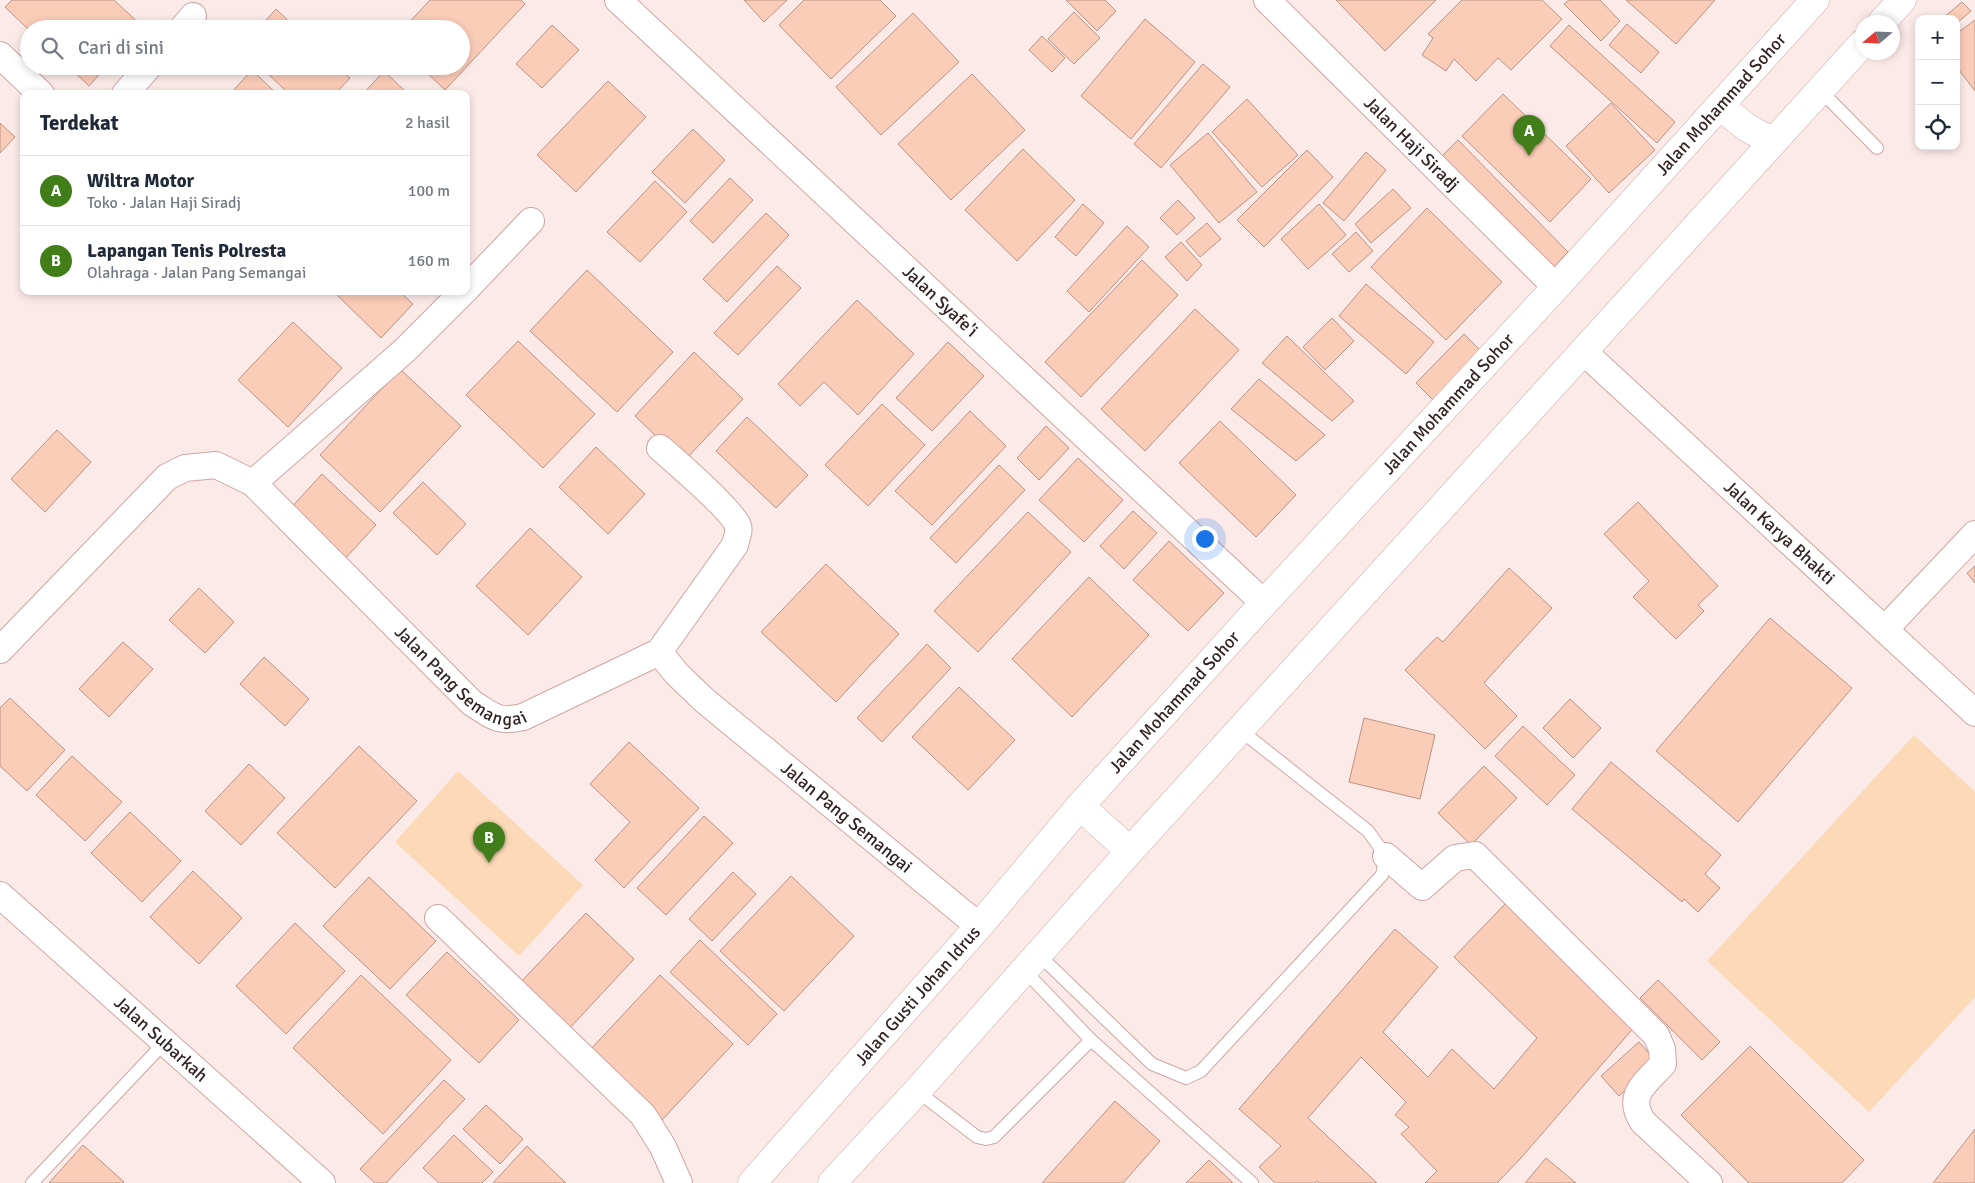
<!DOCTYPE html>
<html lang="id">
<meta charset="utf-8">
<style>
body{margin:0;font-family:Signika,sans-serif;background:#f6f6f7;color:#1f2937}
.controls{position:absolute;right:15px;top:15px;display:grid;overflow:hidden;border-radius:10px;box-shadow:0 2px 8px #0003}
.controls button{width:45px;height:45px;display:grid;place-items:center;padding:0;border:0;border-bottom:1px solid #e0e1e3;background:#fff;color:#1f2937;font:25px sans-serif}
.compass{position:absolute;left:1855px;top:15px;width:45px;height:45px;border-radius:50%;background:#fff;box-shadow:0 2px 8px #0003;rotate:251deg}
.you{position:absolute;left:1204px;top:538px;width:18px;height:18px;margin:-12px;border:4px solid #fff;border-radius:50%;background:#1a73e8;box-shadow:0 0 0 8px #1a73e833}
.badge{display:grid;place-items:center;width:32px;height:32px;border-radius:50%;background:#417e1a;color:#fff;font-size:16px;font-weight:700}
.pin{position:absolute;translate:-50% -41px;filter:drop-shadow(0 1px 2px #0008)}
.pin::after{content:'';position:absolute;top:26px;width:18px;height:15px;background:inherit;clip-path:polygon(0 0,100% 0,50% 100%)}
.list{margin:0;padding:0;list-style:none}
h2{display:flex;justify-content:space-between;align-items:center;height:65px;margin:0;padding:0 20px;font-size:21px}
h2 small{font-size:16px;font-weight:400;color:#747a83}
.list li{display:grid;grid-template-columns:32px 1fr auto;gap:15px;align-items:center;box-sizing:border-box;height:70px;padding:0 20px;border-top:1px solid #e0e1e3}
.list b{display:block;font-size:19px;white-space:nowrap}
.list p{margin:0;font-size:16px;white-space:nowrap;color:#747a83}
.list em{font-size:16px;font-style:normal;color:#747a83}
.icon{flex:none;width:28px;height:28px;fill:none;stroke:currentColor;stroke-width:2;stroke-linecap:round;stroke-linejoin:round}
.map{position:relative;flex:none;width:1975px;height:1183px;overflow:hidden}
.search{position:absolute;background:#fff;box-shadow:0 2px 8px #0003;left:20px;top:20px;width:450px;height:55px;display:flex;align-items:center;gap:12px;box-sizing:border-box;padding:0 18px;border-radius:28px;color:#747a83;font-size:19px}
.panel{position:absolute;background:#fff;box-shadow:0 2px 8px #0003;left:20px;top:90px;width:450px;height:205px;border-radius:10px}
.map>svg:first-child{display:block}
</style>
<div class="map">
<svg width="1975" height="1183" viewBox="0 0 1975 1183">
<rect width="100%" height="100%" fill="#fceae9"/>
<g fill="#fcdab7">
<path d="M1914,735l61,57v205l-106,115 -162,-151z"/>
<path d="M458,771l125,114 -64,71 -124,-114z"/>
</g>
<g fill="#fbccb8" stroke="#b89484">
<path d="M12,0h102l29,27 -1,2 -113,1 -24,-23z"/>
<path d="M430,0h91l4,4 -80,86 -25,-24h41v-37h-58z"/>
<path d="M744,0h43l-23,22z"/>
<path d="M804,0h76l16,16 -65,63 -52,-54z"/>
<path d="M1066,0h39l11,11 -19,20z"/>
<path d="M1336,0h100l-51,51z"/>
<path d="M1462,0h80l20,19 -51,51 -13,-12 -22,23 -22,-22 -8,12 -24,-16 11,-17 -5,-4z"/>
<path d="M1569,0h31l20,21 -19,20 -37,-37z"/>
<path d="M1626,0h89l-39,44z"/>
<path d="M1962,2l9,9 -15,13v-5h-14z"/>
<path d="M276,9l21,20h-39z"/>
<path d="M1074,12l26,26 -26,26 -26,-25z"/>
<path d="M913,13l46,49 -78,73 -45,-48z"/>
<path d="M1145,19l50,43 -64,77 -50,-43z"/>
<path d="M1975,20v71l-19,-25v-32z"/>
<path d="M1627,24l32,28 -18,21 -32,-28z"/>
<path d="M552,25l27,25 -37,38 -26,-24z"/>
<path d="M1569,25l106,97 -18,21 -107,-97z"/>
<path d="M1042,36l23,22 -13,14 -23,-22z"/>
<path d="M1203,64l27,23 -69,81 -27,-24z"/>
<path d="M68,66h39l-18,20z"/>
<path d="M260,66h77l13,12 -15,16h-46z"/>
<path d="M252,70l25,24h-47z"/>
<path d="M384,71l24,23h-45z"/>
<path d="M972,74l53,56 -74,70 -53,-56z"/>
<path d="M608,81l38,36 -70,75 -39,-37z"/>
<path d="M1503,94l88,85 -41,43 -88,-86z"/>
<path d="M1247,99l51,56 -36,32 -50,-55z"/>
<path d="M1611,103l44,47 -46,43 -43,-47z"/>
<path d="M0,123l15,14 -15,16z"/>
<path d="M693,129l32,31 -40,43 -33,-31z"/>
<path d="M1208,133l49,59 -38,31 -49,-58z"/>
<path d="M1458,140l110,112 -21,22 -110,-113z"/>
<path d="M1023,149l52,51 -58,61 -52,-51z"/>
<path d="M1307,150l26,27 -69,70 -27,-27z"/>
<path d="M1366,152l20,18 -42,51 -21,-18z"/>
<path d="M730,178l23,22 -40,43 -23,-22z"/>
<path d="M655,181l32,31 -47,50 -33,-30z"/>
<path d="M1393,189l18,19 -40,35 -16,-19z"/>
<path d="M1178,200l17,18 -18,17 -17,-17z"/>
<path d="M1083,204l21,19 -28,33 -21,-19z"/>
<path d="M1319,204l27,31 -38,34 -27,-30z"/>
<path d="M1427,208l75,74 -56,58 -75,-73z"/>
<path d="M766,213l23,22 -62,67 -24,-23z"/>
<path d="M1207,223l14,16 -21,18 -14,-16z"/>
<path d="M1127,226l22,21 -60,65 -22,-21z"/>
<path d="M1356,232l17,19 -24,21 -17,-18z"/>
<path d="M1181,242l21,23 -15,16 -22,-24z"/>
<path d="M1142,260l36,35 -97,102 -36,-35z"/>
<path d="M777,266l24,22 -63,67 -24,-22z"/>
<path d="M587,270l86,82 -56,60 -87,-81z"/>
<path d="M1366,284l68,58 -28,32 -67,-58z"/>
<path d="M333,291h66l14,13 -32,34z"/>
<path d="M857,300l57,54 -56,61 -34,-33 -24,24 -22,-22z"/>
<path d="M1195,309l44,41 -94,101 -44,-42z"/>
<path d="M1332,318l22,23 -29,29 -22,-23z"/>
<path d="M293,322l49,46 -54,59 -50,-47z"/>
<path d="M1464,334l17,17 -48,49 -17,-17z"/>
<path d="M1287,336l67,65 -22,20 -70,-58z"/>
<path d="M518,341l77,73 -52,54 -77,-73z"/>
<path d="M948,342l36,34 -52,55 -36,-33z"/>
<path d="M694,352l49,47 -60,63 -48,-46z"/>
<path d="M400,369l61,57 -81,86 -60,-57z"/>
<path d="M1259,379l66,56 -29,26 -65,-52z"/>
<path d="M882,404l43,41 -57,61 -43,-41z"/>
<path d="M970,411l36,35 -74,79 -37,-34z"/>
<path d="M747,417l61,58 -32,33 -60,-57z"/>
<path d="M1220,421l76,74 -40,42 -77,-74z"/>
<path d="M1046,426l23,22 -30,32 -22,-22z"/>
<path d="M57,430l34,32 -46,50 -34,-33z"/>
<path d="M596,447l49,47 -37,40 -49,-47z"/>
<path d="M1078,458l45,42 -39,42 -45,-42z"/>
<path d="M999,465l26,25 -69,73 -26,-25z"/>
<path d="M322,474l54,51 -34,37 -54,-51z"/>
<path d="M423,482l43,42 -29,31 -44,-42z"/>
<path d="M1638,502l80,84 -20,19 6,6 -28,28 -43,-42 16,-16 -45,-47z"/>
<path d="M1133,511l24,22 -33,36 -24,-23z"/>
<path d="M1028,512l43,40 -93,100 -44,-41z"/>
<path d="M530,528l52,49 -54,58 -52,-49z"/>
<path d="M1169,541l55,52 -36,38 -55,-51z"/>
<path d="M826,564l73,70 -63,68 -75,-70z"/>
<path d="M1975,566v17l-8,-10z"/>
<path d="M1509,568l43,40 -68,75 33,33 -32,33 -80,-79 32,-33 6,5z"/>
<path d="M1089,577l60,58 -77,82 -60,-58z"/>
<path d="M199,588l35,34 -29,31 -36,-33z"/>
<path d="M1770,618l82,70 -114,134 -82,-71z"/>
<path d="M123,642l30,27 -44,48 -30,-28z"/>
<path d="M927,644l24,24 -69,74 -25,-24z"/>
<path d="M264,657l45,42 -24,27 -45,-42z"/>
<path d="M959,687l56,53 -47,50 -56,-53z"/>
<path d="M10,698l55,52 -38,41 -27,-25v-58z"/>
<path d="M1570,699l31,29 -28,30 -30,-30z"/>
<path d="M1364,718l71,17 -15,64 -71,-17z"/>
<path d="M1523,726l52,49 -28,30 -52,-49z"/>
<path d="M629,742l70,66 -75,80 -29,-28 35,-38 -40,-38z"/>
<path d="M359,746l58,55 -82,87 -58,-55z"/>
<path d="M72,756l50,46 -37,39 -49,-46z"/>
<path d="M1611,762l110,93 -16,19 15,14 -22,24 -14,-13 -2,3 -110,-93z"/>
<path d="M249,764l36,34 -44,47 -36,-34z"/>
<path d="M1484,766l33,32 -46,47 -33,-32z"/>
<path d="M130,812l51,49 -39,41 -51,-49z"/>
<path d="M704,816l29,27 -67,72 -29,-27z"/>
<path d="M193,871l49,47 -43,46 -49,-47z"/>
<path d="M733,872l23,22 -44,47 -23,-22z"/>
<path d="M791,876l63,60 -70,75 -64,-60z"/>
<path d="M369,877l67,64 -46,48 -67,-63z"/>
<path d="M1507,902l129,123 -115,133 -24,25h-72l12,-12 -36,-37 8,-7 -14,-12 11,-13 -45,-45 -53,61 69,65h-58l-2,-2 -2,2h-40l-16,-16 22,-21 -42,-37 156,-180 43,38 -55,65 45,45 24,-28 42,40 43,-51 -83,-81z"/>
<path d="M586,913l48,46 -66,71 -49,-46z"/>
<path d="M295,923l50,48 -59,63 -50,-48z"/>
<path d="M700,940l77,74 -29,31 -78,-73z"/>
<path d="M447,952l72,68 -40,43 -73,-68z"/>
<path d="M361,975l90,85 -68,74 -90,-86z"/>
<path d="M660,975l73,69 -71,76 -73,-69z"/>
<path d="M1658,980l62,62 -18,18 -62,-62z"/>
<path d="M1639,1042l18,20 -38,34 -18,-20z"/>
<path d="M1750,1046l114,114 -22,23h-93l-68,-68z"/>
<path d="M444,1080l21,19 -79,84h-11l-15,-14z"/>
<path d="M1115,1101l45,40 -37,42h-81z"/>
<path d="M486,1105l37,34 -23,25 -37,-35z"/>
<path d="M1975,1129v54h-42z"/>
<path d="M454,1135l39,37 -11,11h-43l-16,-15z"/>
<path d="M83,1145l41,37 -1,1h-74z"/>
<path d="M527,1146l39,37h-73z"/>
<path d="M1546,1158l30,25h-51z"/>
<path d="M1209,1160l24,23h-47z"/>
</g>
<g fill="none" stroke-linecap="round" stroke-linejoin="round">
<defs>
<g id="lane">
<path d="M1820,90l57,58"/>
<path d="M1039,955l113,109 34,14 15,-7 181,-196 4,-19 -18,-25 -128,-101"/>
<path d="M1025,971l66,69 161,143"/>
<path d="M917,1091l60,46 9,2 8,-2 97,-97"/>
<path d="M32,1183l133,-141"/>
</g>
<g id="street">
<path id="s1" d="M618,0l646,603"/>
<path id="s2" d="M1267,0l289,287"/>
<path d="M182,29l11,-13"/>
<path d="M0,55l41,39"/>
<path d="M125,94l24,-28"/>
<path d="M466,289l65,-68"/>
<path id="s3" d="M1584,352l391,361"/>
<path d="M253,483l151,-132 60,-60"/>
<path d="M1885,629l90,-95"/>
<path id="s4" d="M0,650l167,-173 18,-9 31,-3 37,18 219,220c21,13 25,20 51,14l136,-65 18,22 27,26 275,226"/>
<path d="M659,652l76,-107c1,-6 5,-14 3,-19 -5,-15 -63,-65 -78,-78"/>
<path d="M1386,856l36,31 33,-29 20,-3 181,180 6,14 1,15c-17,19 -38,31 -20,58l66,61"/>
<path id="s5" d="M0,895l322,288"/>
<path d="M438,918l205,197 20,32 16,36"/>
</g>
<g id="secondary">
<path d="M1882,22l20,-22"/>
<path d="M1720,106l26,21 27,15"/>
<path d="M1080,806l50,45"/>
<path id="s6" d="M752,1183l227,-257 101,-120 184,-203 292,-316 259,-287"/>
<path d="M832,1183l85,-92 213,-240 732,-807"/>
</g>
</defs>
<use href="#lane" stroke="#cfa6a3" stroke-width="14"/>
<use href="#street" stroke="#cfa6a3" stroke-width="28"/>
<use href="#secondary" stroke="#cfa6a3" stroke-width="29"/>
<use href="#lane" stroke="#fff" stroke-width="12"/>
<use href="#street" stroke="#fff" stroke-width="26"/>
<use href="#secondary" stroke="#fff" stroke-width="28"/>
</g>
<g text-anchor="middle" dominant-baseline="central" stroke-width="4" stroke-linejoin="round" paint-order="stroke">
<g font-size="18" fill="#342423" stroke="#fcfcfc">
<text stroke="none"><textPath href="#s6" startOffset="1450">Jalan Mohammad Sohor</textPath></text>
<text stroke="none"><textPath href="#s2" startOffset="204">Jalan Haji Siradj</textPath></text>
<text stroke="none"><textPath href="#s1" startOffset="441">Jalan Syafe'i</textPath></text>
<text stroke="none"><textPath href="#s6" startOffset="1045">Jalan Mohammad Sohor</textPath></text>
<text stroke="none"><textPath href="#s3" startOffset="266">Jalan Karya Bhakti</textPath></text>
<text stroke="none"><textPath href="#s4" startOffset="620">Jalan Pang Semangai</textPath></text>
<text stroke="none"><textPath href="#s6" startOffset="640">Jalan Mohammad Sohor</textPath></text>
<text stroke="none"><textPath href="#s4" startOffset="1100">Jalan Pang Semangai</textPath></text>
<text stroke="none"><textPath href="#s6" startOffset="250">Jalan Gusti Johan Idrus</textPath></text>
<text stroke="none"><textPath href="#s5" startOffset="216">Jalan Subarkah</textPath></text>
</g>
</g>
</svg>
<div class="controls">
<button>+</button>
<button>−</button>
<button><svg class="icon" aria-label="locate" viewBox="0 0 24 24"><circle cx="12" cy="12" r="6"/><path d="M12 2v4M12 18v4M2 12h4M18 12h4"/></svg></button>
</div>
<svg class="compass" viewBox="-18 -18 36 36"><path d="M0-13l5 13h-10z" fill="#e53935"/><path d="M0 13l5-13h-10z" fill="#747a83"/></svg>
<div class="you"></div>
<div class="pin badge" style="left:1529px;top:156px">A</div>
<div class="pin badge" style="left:489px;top:863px">B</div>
<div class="search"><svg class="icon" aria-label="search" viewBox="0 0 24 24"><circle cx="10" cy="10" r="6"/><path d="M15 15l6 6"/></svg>Cari di sini</div>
<section class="panel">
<h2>Terdekat<small>2 hasil</small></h2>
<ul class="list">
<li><span class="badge">A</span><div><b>Wiltra Motor</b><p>Toko · Jalan Haji Siradj</p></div><em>100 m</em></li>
<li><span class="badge">B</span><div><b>Lapangan Tenis Polresta</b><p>Olahraga · Jalan Pang Semangai</p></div><em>160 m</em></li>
</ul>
</section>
</div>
